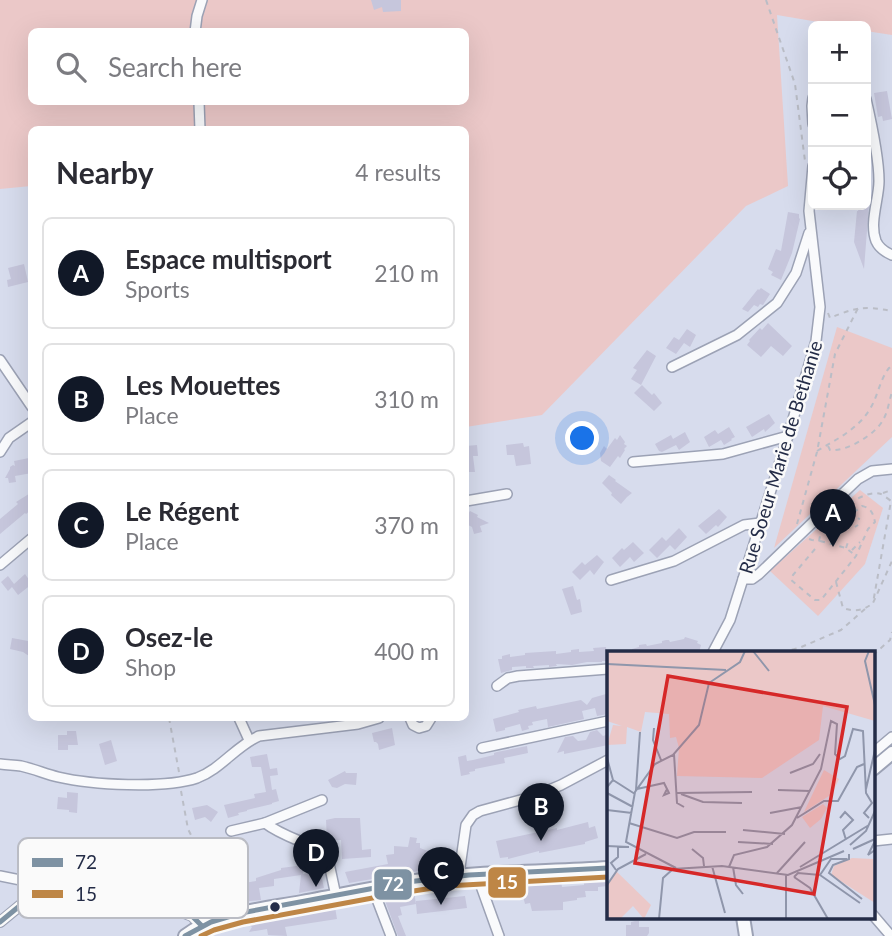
<!DOCTYPE html>
<meta charset="utf-8">
<style>
body{margin:0;font-family:Lato,sans-serif;background:#f7f7f7;color:#2b2b33}
.controls{position:absolute;right:21px;top:21px;display:grid;overflow:hidden;border-radius:10px;box-shadow:0 7px 28px #0002}
.controls button{width:63px;height:63px;display:grid;place-items:center;padding:0;border:0;border-bottom:2px solid #e1e1e2;background:#fff;color:#2b2b33;font:35px sans-serif}
.you{position:absolute;left:583px;top:439px;width:24px;height:24px;margin:-18px;border:5px solid #fff;border-radius:50%;background:#1a73e8;box-shadow:0 0 0 10px #1a73e833}
.badge{display:grid;place-items:center;width:46px;height:46px;border-radius:50%;background:#111827;color:#fff;font-size:23px;font-weight:700}
.pin{position:absolute;translate:-50% -58px;filter:drop-shadow(0 2px 4px #0008)}
.pin::after{content:'';position:absolute;top:37px;width:24px;height:21px;background:inherit;clip-path:polygon(0 0,100% 0,50% 100%)}
.list{margin:0;padding:0;list-style:none}
h2{display:flex;justify-content:space-between;align-items:center;height:91px;margin:0;padding:0 28px;font-size:30px}
h2 small{font-size:23px;font-weight:400;color:#7c7c81}
.list li{display:grid;grid-template-columns:46px 1fr auto;gap:21px;align-items:center;box-sizing:border-box;height:112px;margin:0 14px 14px;padding:0 14px;border:2px solid #e1e1e2;border-radius:10px}
.list b{display:block;font-size:26px;white-space:nowrap}
.list p{margin:0;font-size:23px;white-space:nowrap;color:#7c7c81}
.list em{font-size:23px;font-style:normal;color:#7c7c81}
.icon{flex:none;width:38px;height:38px;fill:none;stroke:currentColor;stroke-width:2;stroke-linecap:round;stroke-linejoin:round}
.map{position:relative;flex:none;width:892px;height:936px;overflow:hidden}
.search{position:absolute;background:#fff;box-shadow:0 7px 28px #0002;left:28px;top:28px;width:441px;height:77px;display:flex;align-items:center;gap:18px;box-sizing:border-box;padding:0 24px;border-radius:10px;color:#7c7c81;font-size:26px}
.panel{position:absolute;background:#fff;box-shadow:0 7px 28px #0002;left:28px;top:126px;width:441px;height:595px;border-radius:10px}
.map>svg:first-child{display:block}
</style>
<div class="map">
<svg width="892" height="936" viewBox="0 0 892 936">
<rect width="100%" height="100%" fill="#d7dced"/>
<path fill="#cbd5f6" d="M189,838l10,45 -25,4 -3,19 -7,-4 -107,-23h-9l7,-21 54,-14z"/>
<g fill="#ebc8c8" fill-rule="evenodd">
<path d="M0,0h892v35l-26,-4v-5h-24l-65,-11 11,171 -42,20 -204,209 -76,12v-297h-434l-1,56 -31,3zM32,32h434v70h-434z"/>
<path d="M837,327l55,21v89l-118,111z"/>
<path d="M860,490l23,18 -18,56 -47,52 -48,-45z"/>
</g>
<g fill="#c6c6dc">
<path d="M371,0h30v11l-18,1 -1,-5 -8,3z"/>
<path d="M887,91l5,28 -9,2 -1,-5 -4,1 -4,-24z"/>
<path d="M860,205h9l-5,64 -10,-27 3,-31h1z"/>
<path d="M788,212l11,2v4l1,1 -8,34 -11,27 -10,-5 2,-3 -5,-3 8,-20 5,2z"/>
<path d="M24,264l4,18 -20,5 -1,-7 4,-1 -3,-11z"/>
<path d="M761,288l9,6 -7,11 -3,-1 -2,3 -4,-2 -6,7 -6,-3 16,-20 1,1z"/>
<path d="M768,323l24,23 -9,10 -12,-10 -10,11 -14,-12 3,-4 -1,-1 11,-12 2,2z"/>
<path d="M687,329l9,6 -6,12 -6,-4 -8,11 -10,-6 8,-11 5,3z"/>
<path d="M647,350l9,6 -15,29 -10,-6 6,-9 -4,-2z"/>
<path d="M642,385l10,10 2,-2 8,10 -8,8 -20,-18z"/>
<path d="M769,414l6,9 -10,9 -1,-3 -12,8 -6,-10z"/>
<path d="M729,427l6,10 -4,2 1,1 -8,5 -3,-5 -12,7 -5,-10 11,-7 3,4z"/>
<path d="M685,432l5,10 -11,8 -3,-5 -14,7 -3,-1 -4,-7 16,-9 2,4z"/>
<path d="M620,435l5,7 -1,2 3,2 -3,3 1,1 -5,8 -2,-2 -8,11 -9,-6 -1,-8 4,-7 3,3 8,-11 2,2z"/>
<path d="M523,443l1,4 5,-1 2,18 -15,2 -2,-11h-7l-1,-10z"/>
<path d="M477,445l1,11h-5l2,16h-9v-26z"/>
<path d="M29,458l3,15 -17,3 1,6 -7,1 -1,-5h-3l5,-9v-2l3,-2 2,1 -1,-5z"/>
<path d="M609,475l7,5 -1,1 17,12 -5,4 -6,7 -10,-9 1,-2 -10,-10z"/>
<path d="M32,492v17l-6,5 -1,-1 -25,21v-15l18,-15 -2,-2z"/>
<path d="M719,509l8,8 -9,10 -2,-2 -10,9 -8,-8z"/>
<path d="M470,511l8,4 -1,2 12,6 -9,3 2,6 -8,2 -2,-7 -6,-3v-10h2z"/>
<path d="M679,528l8,9 -12,13 -8,-8 3,3 -13,13 -8,-8 13,-13 4,4z"/>
<path d="M633,542l11,11 -10,9 -4,-5 -10,10 -8,-9 10,-10 2,2z"/>
<path d="M597,555l7,7 -10,13 -4,-5 -10,10 -8,-8 10,-10 3,3z"/>
<path d="M25,574l7,10 -14,11 -6,-8 -4,4 -7,-9 7,-6 6,8z"/>
<path d="M573,586l4,14 3,-1 2,13 -11,3 -9,-26z"/>
<path d="M685,637l13,4 -1,2 4,2 -2,8h-12l1,-3 -16,3h-40v-4l7,-2v-2l7,-1 1,2 15,-3v-2l4,-1h3l1,2 14,-3z"/>
<path d="M12,638l16,3 4,2v15l-9,-6 -13,-3z"/>
<path d="M606,647l1,14h-5v1h-15l-15,3 -16,-1 1,2 -8,1v-2l-16,1 1,2h-8v-2l-14,1v3l-11,3 -3,-14h4v-3l8,-2v3l15,-2v-2l31,-2v3l15,-2v-2l8,-1v3l15,-1 -1,-3z"/>
<path d="M606,694l2,2v10h-2l2,8 -11,2 -2,-8 -13,3 2,8 -36,8 -1,-8 -15,3 1,3 -5,1 1,3 -7,2 -2,-7 -15,4v2l-9,2 -3,-13 26,-7 -1,-2 18,-4 1,3 44,-9 6,5 5,-7z"/>
<path d="M392,728l3,17 -16,5 -1,-6 -2,-2h-2l-2,-9z"/>
<path d="M597,730l6,6 3,-1 2,10 -44,9v-3l-7,2 8,-16 8,-1 5,5 8,-1 4,-8z"/>
<path d="M67,731h9l2,14h-10v5h-10v-15h9z"/>
<path d="M111,740l6,21 -12,4 -6,-21z"/>
<path d="M527,746l1,7 -24,5 1,5 -30,6v2l-6,1 1,2 -9,2 -3,-19 8,-2 1,6 6,-1 21,-5v-2l3,-1z"/>
<path d="M267,754l3,15 7,-1 1,7 -8,1 2,14 4,-1 3,12 -7,2v1l-25,6v1l-9,2 1,2 -11,3 -4,-13 31,-7 -1,-4 12,-2 -5,-25h-9l-2,-10z"/>
<path d="M345,771l1,2h11l-1,12 -11,-1 -8,4 -5,-1 -4,-7z"/>
<path d="M67,792l11,1 -1,20 -8,-1v-2l-12,-1 1,-12 9,1z"/>
<path d="M207,805l11,7 -7,10 -6,-5 -10,3 -3,-12z"/>
<path d="M335,818h25l2,32 9,-1v8l-29,2 -1,-19 -14,1 -1,-21z"/>
<path d="M588,822l1,6 6,-2 3,12 -13,4v2l-46,9v-2l-31,8v-2l-8,1 -4,-17 61,-13v2z"/>
<path d="M410,837l7,1 -1,5h4v5l8,3 -4,9 1,10 -76,13 -4,-11 43,-8 -2,-9 8,-1v-8l14,1z"/>
<path d="M304,865l-1,9 5,-1 1,3 12,-2 3,14 -25,5 2,-18 -27,4v7l-15,2 2,12 -11,1 -44,12 -5,-19 -9,2 -3,-11 10,-1 3,9 35,-9 -2,-11 10,-2 -1,12 12,-2v-3l25,-8v-2z"/>
<path d="M608,878v8l-10,1v4h-13l1,6 -9,1v2l-14,2v8l-31,1 -2,-8 -5,1 -3,-12 -19,1 -1,5h-8v-4h-3l-1,-3v-7l71,-4 1,7 22,-2v-6z"/>
<path d="M414,892l2,12v-3l49,-5 2,12 -50,6 -1,-10 -16,3 2,8 -4,1 8,20h-8l-14,-38z"/>
<path d="M335,907l2,12 -52,8 2,9 -19,-1 -1,-6 -18,3 3,-5 -5,-4z"/>
<path d="M635,921h4v6h10v6l-2,3h-21v-11h5v-3z"/>
</g>
<g fill="none" stroke-linecap="round" stroke-linejoin="round">
<defs>
<g id="street">
<path d="M195,32l2,-16 5,-16"/>
<path d="M813,98l-1,8 1,18"/>
<path d="M866,99c5,22 13,59 13,82 0,18 -10,42 -3,60 3,7 9,11 16,14"/>
<path d="M199,102l1,28"/>
<path d="M0,360l32,47"/>
<path d="M672,367l65,-32 40,-32 19,-30 13,-40"/>
<path d="M0,452l9,-14 23,-16"/>
<path d="M633,462l90,-8 65,-18"/>
<path d="M466,501l41,-7"/>
<path d="M0,565l32,-27"/>
<path d="M743,579h9l7,-5 99,-95 14,-8 20,-2"/>
<path d="M611,580l63,-19 70,-36 16,-2"/>
<path d="M713,652l17,-32 13,-41 45,-143 28,-95 4,-34 -11,-96 4,-45"/>
<path d="M497,686l11,-8 10,-2 90,-7"/>
<path d="M239,718l10,22"/>
<path d="M410,718l3,7 6,3 7,-2 5,-8"/>
<path d="M482,748l126,-27"/>
<path d="M873,753l19,-16"/>
<path d="M0,764c7,1 14,1 21,2 13,3 25,8 37,11 34,8 106,12 139,1 24,-9 39,-32 62,-42l99,-12 21,-6"/>
<path d="M265,823c18,14 42,19 62,31l9,42"/>
<path d="M231,831l34,-8 57,-23"/>
<path d="M873,841l19,-2"/>
<path d="M477,875l22,61"/>
<path d="M0,876l184,37 8,3 10,10"/>
<path d="M461,876l-1,-9 6,-42 7,-10 7,-4 55,-15 26,-11 47,-25"/>
<path d="M373,889l18,47"/>
<path d="M873,915l18,21"/>
<path d="M0,922l45,-37"/>
</g>
<g id="secondary">
<path d="M873,769l19,-16"/>
<path d="M743,917l3,19"/>
<path d="M185,936c30,-23 80,-27 117,-34 40,-7 80,-16 120,-22 62,-9 125,-8 186,-12"/>
</g>
</defs>
<use href="#street" stroke="#9ca2b5" stroke-width="12"/>
<use href="#secondary" stroke="#9ca2b5" stroke-width="16"/>
<g stroke="#babdc6" stroke-width="2" stroke-dasharray="5 5" stroke-linecap="butt">
<path d="M766,0l29,84 10,77"/>
<path d="M828,313l2,5c26,-11 34,-12 62,-7"/>
<path d="M828,446l2,4c16,2 45,-15 53,-30 5,-8 6,-19 9,-28"/>
<path d="M817,451c20,-12 41,-22 53,-42 8,-13 10,-30 19,-41l3,-1"/>
<path d="M883,493l9,-3"/>
<path d="M797,524l20,-72 18,-98 23,-46"/>
<path d="M836,526l9,4"/>
<path d="M855,527l3,-2"/>
<path d="M809,539l3,1 7,1 1,-5 29,-20 -7,-8c10,-6 26,-18 39,-14 1,0 10,7 10,7l-18,102 19,-42"/>
<path d="M820,541l26,7 10,8"/>
<path d="M846,548l3,-9"/>
<path d="M815,549l-22,26 -2,5 24,20h6l35,-44 12,-27 7,-7c-2,-9 -4,-14 -13,-16l-13,10 11,3"/>
<path d="M852,550l8,-8"/>
<path d="M836,582l7,26c12,4 20,3 30,-5"/>
<path d="M782,652l17,-4 42,-18 24,-21"/>
<path d="M873,655l17,-15 2,-8"/>
<path d="M169,718l10,54"/>
<path d="M181,791l7,38 4,8 8,26 11,5 19,-1c4,4 3,10 7,14 4,3 6,2 8,7"/>
</g>
<use href="#street" stroke="#f9fafc" stroke-width="9"/>
<use href="#secondary" stroke="#f9fafc" stroke-width="12"/>
<defs>
<g id="bus-1">
<path d="M0,922l45,-37 139,28 8,3 10,10"/>
<path d="M185,936l26,-14 30,-9 166,-31 62,-7 139,-7"/>
</g>
<path id="bus-2" d="M201,936l13,-6 29,-8 151,-28 52,-8 162,-9"/>
</defs>
<use href="#bus-1" stroke="#fafafa" stroke-width="10"/>
<use href="#bus-2" stroke="#fafafa" stroke-width="10"/>
<use href="#bus-1" stroke="#7e92a3" stroke-width="5"/>
<use href="#bus-2" stroke="#be8646" stroke-width="5"/>
</g>
<circle fill="#242c47" stroke="#fafafa" stroke-width="2.5" cx="275" cy="907" r="6"/>
<g text-anchor="middle" dominant-baseline="central" stroke-width="5" stroke-linejoin="round" paint-order="stroke">
<g font-size="19" fill="#242c47" stroke="#fafafa">
<text transform="translate(780 457) rotate(-73)">Rue Soeur Marie de Bethanie</text>
</g>
</g>
<g transform="translate(607 651)">
<rect width="268" height="268" fill="#d7dced"/>
<path d="M0,0h268v70l-52,-15 -4,34 -57,38 -85,-2 2,-28 -3,-11 -6,1 -1,-24 -24,-2 -4,20 -14,-5 -1,17 -19,1 6,-20 9,1 -15,-5zM217,119l15,9 -7,15 -28,18zM216,153l4,4 -6,11 -11,9 -8,-11zM245,207l21,1 2,44 -44,-28 3,-9zM9,220l35,34 -7,14 -11,-13 -13,13h-12l-1,-32z" fill="#ebc8c8"/>
<path fill="none" stroke="#8f96ab" stroke-width="2" d="M146,0l16,20M262,0l-4,10 10,44M0,13l119,6M47,77l-1,12 8,20M67,103l3,49 7,4M0,107l6,22M183,122l23,-9 7,-10M0,136l6,-7 22,14M30,138l27,-6 5,10 -5,2 3,-6M259,138l9,-39M29,139l4,-58M171,139l32,1M0,142l26,14M70,142l75,-1M74,143l22,8 39,1M0,159l25,3M163,162l32,-6M190,167l27,-17h14l19,-34 7,-3M233,167l5,-6 8,8 -10,10 3,10M22,172l48,15 17,-6h32M136,179l42,4M268,190l-7,14 7,-5M131,191l35,2M243,194l16,-14 9,-20M0,195l22,1M85,198l11,9 1,8M246,198l22,-10M242,203v5l-16,6 -4,8 33,26M105,215l13,47M122,216l5,-12 33,-8 25,-22 29,-56 10,-48 6,3 -2,30 5,5 5,-3 8,-27 10,2 3,62 6,10 -8,10 5,5M126,216l3,18 7,9M193,216l69,-42M69,217l-50,-26 9,-50 20,-28 18,-9 26,-30 10,-42 31,-21 5,-11M9,219l-5,-7 7,-6v-11M170,222l28,-31M179,224v44M213,224l40,28M187,226l4,-4 22,2 11,-16h16M187,226l16,11 18,31M0,234l11,-16 28,-15M52,268l4,-41 10,-9 49,-3 66,9 56,-24"/>
<path fill="#d62828" fill-opacity="0.15" stroke="#d62828" stroke-width="3.5" d="M61,25l179,31 -33,187 -179,-31z"/>
<rect width="268" height="268" fill="none" stroke="#242c47" stroke-width="3.5"/>
</g>
<rect x="18" y="838" width="230" height="80" rx="10" fill="#fafafa" stroke="#babcc4" stroke-width="2"/>
<rect x="32" y="858" width="31" height="9" fill="#7e92a3"/>
<rect x="32" y="890" width="31" height="8" fill="#be8646"/>
<g font-size="19" fill="#242c47">
<text x="75" y="869">72</text>
<text x="75" y="901">15</text>
</g>
<g stroke="#fafafa" stroke-width="2.5">
<rect x="487" y="866" width="40" height="33" rx="7" fill="#be8646"/>
<rect x="373" y="868" width="40" height="33" rx="7" fill="#7e92a3"/>
</g>
<g font-size="19" text-anchor="middle" font-weight="bold" fill="#fff">
<text x="507" y="889">15</text>
<text x="393" y="891">72</text>
</g>
</svg>
<div class="controls">
<button>+</button>
<button>−</button>
<button><svg class="icon" aria-label="locate" viewBox="0 0 24 24"><circle cx="12" cy="12" r="6"/><path d="M12 2v4M12 18v4M2 12h4M18 12h4"/></svg></button>
</div>
<div class="you"></div>
<div class="pin badge" style="left:833px;top:547px">A</div>
<div class="pin badge" style="left:541px;top:841px">B</div>
<div class="pin badge" style="left:441px;top:905px">C</div>
<div class="pin badge" style="left:316px;top:887px">D</div>
<div class="search"><svg class="icon" aria-label="search" viewBox="0 0 24 24"><circle cx="10" cy="10" r="6"/><path d="M15 15l6 6"/></svg>Search here</div>
<section class="panel">
<h2>Nearby<small>4 results</small></h2>
<ul class="list">
<li><span class="badge">A</span><div><b>Espace multisport</b><p>Sports</p></div><em>210 m</em></li>
<li><span class="badge">B</span><div><b>Les Mouettes</b><p>Place</p></div><em>310 m</em></li>
<li><span class="badge">C</span><div><b>Le Régent</b><p>Place</p></div><em>370 m</em></li>
<li><span class="badge">D</span><div><b>Osez-le</b><p>Shop</p></div><em>400 m</em></li>
</ul>
</section>
</div>
